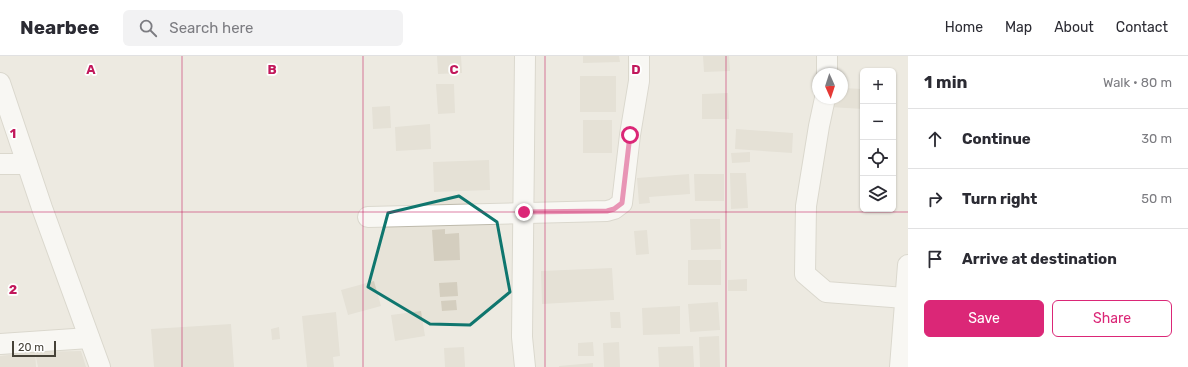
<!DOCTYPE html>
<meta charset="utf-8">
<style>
body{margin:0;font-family:Rubik,sans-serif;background:#f2f2f3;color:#2b2b33}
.controls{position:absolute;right:12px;top:12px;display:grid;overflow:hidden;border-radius:6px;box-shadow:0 1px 3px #0004}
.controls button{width:36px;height:36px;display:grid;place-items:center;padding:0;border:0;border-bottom:1px solid #e1e1e2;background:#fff;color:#2b2b33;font:20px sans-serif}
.compass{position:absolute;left:812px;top:12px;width:36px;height:36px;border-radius:50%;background:#fff;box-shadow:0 1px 3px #0004;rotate:177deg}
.scale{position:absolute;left:12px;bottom:10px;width:44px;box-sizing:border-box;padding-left:4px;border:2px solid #464238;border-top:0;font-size:11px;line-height:14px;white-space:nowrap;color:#464238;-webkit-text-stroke:3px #fff;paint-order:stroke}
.stop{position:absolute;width:12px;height:12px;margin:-9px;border:3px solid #db2777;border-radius:50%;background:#fff}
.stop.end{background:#db2777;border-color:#fff;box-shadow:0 1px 4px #0008}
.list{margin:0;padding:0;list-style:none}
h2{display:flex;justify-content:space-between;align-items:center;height:52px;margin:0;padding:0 16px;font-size:17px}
h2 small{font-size:13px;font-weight:400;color:#7c7c81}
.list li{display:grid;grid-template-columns:26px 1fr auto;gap:12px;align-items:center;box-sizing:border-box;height:60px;padding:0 16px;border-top:1px solid #e1e1e2}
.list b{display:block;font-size:15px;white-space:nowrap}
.list em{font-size:13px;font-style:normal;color:#7c7c81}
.actions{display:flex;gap:8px;padding:12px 16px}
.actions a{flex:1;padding:9px 0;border:1px solid #db2777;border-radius:6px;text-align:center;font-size:14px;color:#db2777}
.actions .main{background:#db2777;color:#fff}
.icon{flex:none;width:22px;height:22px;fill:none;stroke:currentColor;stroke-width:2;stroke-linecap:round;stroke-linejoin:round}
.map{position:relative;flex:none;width:908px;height:311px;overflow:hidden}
header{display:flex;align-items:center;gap:24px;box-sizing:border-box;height:56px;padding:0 20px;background:#fff;border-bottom:1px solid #e1e1e2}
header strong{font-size:19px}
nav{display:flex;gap:22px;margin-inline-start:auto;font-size:14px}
.search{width:280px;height:36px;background:#f2f2f3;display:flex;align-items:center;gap:10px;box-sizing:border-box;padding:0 14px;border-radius:6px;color:#7c7c81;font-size:15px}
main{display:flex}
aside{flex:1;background:#fff}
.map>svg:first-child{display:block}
</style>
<header>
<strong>Nearbee</strong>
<div class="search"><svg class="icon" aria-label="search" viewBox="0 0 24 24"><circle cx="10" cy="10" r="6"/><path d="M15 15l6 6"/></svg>Search here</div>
<nav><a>Home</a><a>Map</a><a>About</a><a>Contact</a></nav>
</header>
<main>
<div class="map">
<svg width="908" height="311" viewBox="0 0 908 311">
<rect width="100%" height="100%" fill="#f3f1e9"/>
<path fill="#e7e3d8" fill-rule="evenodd" d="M0,0h908v311h-908zM863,15h30v138h-30zM818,18h24v24h-24z"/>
<g fill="#d4cebf">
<path d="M437,0h24l1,17 -24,1z"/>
<path d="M583,0h36l1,6 -37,1z"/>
<path d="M703,0h26l1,15 -26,1z"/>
<rect x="580" y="20" width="36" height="36"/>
<path d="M436,28h18l1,29 -17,1z"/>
<path d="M842,32l21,1v20l-33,-2 -1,-9h13z"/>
<path d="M728,37l1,26h-27v-25z"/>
<path d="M390,50l1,22 -18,1 -1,-22z"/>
<rect x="583" y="64" width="29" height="33"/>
<path d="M430,68l1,25 -35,2 -1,-24z"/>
<path d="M736,73l57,4 -1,20 -57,-4z"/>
<path d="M750,96v10l-18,1 -1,-10z"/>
<path d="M489,104l1,30 -56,2 -1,-30z"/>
<path d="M730,117h16l2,35 -17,1z"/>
<path d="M689,118l1,20 -41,3 1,6 -11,1 -2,-26z"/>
<path d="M694,118h30v27h-29z"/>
<path d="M690,163h30l1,30 -30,1z"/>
<path d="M445,173v5l14,-1 1,27 -26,1 -2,-31z"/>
<path d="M647,174l2,24 -13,1 -2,-24z"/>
<rect x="688" y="204" width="33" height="25"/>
<path d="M612,212l2,32 -72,4 -1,-33z"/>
<path d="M747,223v12h-19v-11z"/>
<path d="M374,225l7,25 -33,9 -7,-25z"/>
<path d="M457,226l1,14 -18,1 -1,-14z"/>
<path d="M456,244l1,10 -15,1 -1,-10z"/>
<path d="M718,246l2,28 -30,2 -2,-28z"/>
<path d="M680,250v28l-37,1 -1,-27z"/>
<path d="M421,255l4,25 -30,5 -4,-26z"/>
<path d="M336,256l4,44 -7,1 1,10h-27l-5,-51z"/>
<path d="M610,256h10l1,16h-10z"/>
<path d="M231,268l3,43h-80l-3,-38z"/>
<path d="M279,271l1,12 -8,1 -1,-11z"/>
<path d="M719,280l1,31h-20l-1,-30z"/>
<path d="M593,286l1,14h-16v-13z"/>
<path d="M619,286l1,25h-16l-1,-24z"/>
<path d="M693,290l1,21h-35l-1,-20z"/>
<path d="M464,291l1,20h-20l-1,-19z"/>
<path d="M81,295l5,16h-48l-3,-15z"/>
<path d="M35,296l1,15h-36v-11z"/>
<path d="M593,307v4h-34v-1z"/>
</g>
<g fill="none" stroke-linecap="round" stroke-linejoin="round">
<defs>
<g id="minor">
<path d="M525,0l-3,281 3,30"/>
<path d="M827,0v18"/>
<path d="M0,27l42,125 58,159"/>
<path d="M825,42l-6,28 -13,80 -1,68 21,18 79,6"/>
<path d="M0,108h27"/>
<path d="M368,161l239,-6 7,-2 8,-6 8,-68 9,-54v-25"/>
<path d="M0,288l89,-6"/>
<path d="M900,311l8,-102"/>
</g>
</defs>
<use href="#minor" stroke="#bebaac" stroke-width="22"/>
<use href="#minor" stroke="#fff" stroke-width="20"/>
</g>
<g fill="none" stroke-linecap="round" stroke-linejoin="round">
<path stroke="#db2777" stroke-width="5" d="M524,156l83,-1 7,-2 8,-6 8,-68"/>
</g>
<path d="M0 0H908V311H0ZM459,140l38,26 13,70 -40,33 -40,-1 -62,-37 20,-74z" fill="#f3f1e9" fill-opacity=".55" fill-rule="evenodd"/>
<path fill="none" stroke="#0f766e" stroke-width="3" stroke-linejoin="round" d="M459,140l38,26 13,70 -40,33 -40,-1 -62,-37 20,-74z"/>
<path fill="none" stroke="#c2185b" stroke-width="1" stroke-opacity="0.55" d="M182,0v311M363,0v311M545,0v311M726,0v311M0,156h908"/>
<g font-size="13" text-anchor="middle" font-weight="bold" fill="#c2185b" stroke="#fff" stroke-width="3.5" stroke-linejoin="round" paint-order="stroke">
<text x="91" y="18">A</text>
<text x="272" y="18">B</text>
<text x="454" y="18">C</text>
<text x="636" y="18">D</text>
<text x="13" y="82">1</text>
<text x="13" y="238">2</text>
</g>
</svg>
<div class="controls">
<button>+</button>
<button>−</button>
<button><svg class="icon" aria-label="locate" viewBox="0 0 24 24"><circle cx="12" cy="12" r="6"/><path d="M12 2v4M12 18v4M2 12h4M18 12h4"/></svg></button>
<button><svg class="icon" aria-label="layers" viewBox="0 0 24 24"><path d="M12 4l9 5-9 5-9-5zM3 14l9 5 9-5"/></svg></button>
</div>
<svg class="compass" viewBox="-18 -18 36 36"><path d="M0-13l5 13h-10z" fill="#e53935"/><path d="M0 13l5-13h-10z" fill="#7c7c81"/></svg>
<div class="scale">20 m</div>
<div class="stop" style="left:630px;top:79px"></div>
<div class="stop end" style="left:524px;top:156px"></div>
</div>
<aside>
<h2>1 min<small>Walk · 80 m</small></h2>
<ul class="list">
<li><svg class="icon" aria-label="ahead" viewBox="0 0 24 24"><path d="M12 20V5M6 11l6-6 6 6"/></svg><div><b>Continue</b></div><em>30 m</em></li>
<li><svg class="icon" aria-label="right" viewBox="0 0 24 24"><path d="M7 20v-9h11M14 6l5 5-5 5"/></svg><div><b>Turn right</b></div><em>50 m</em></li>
<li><svg class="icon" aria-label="arrive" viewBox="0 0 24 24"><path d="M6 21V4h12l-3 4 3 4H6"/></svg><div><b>Arrive at destination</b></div></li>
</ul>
<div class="actions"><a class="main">Save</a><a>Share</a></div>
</aside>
</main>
